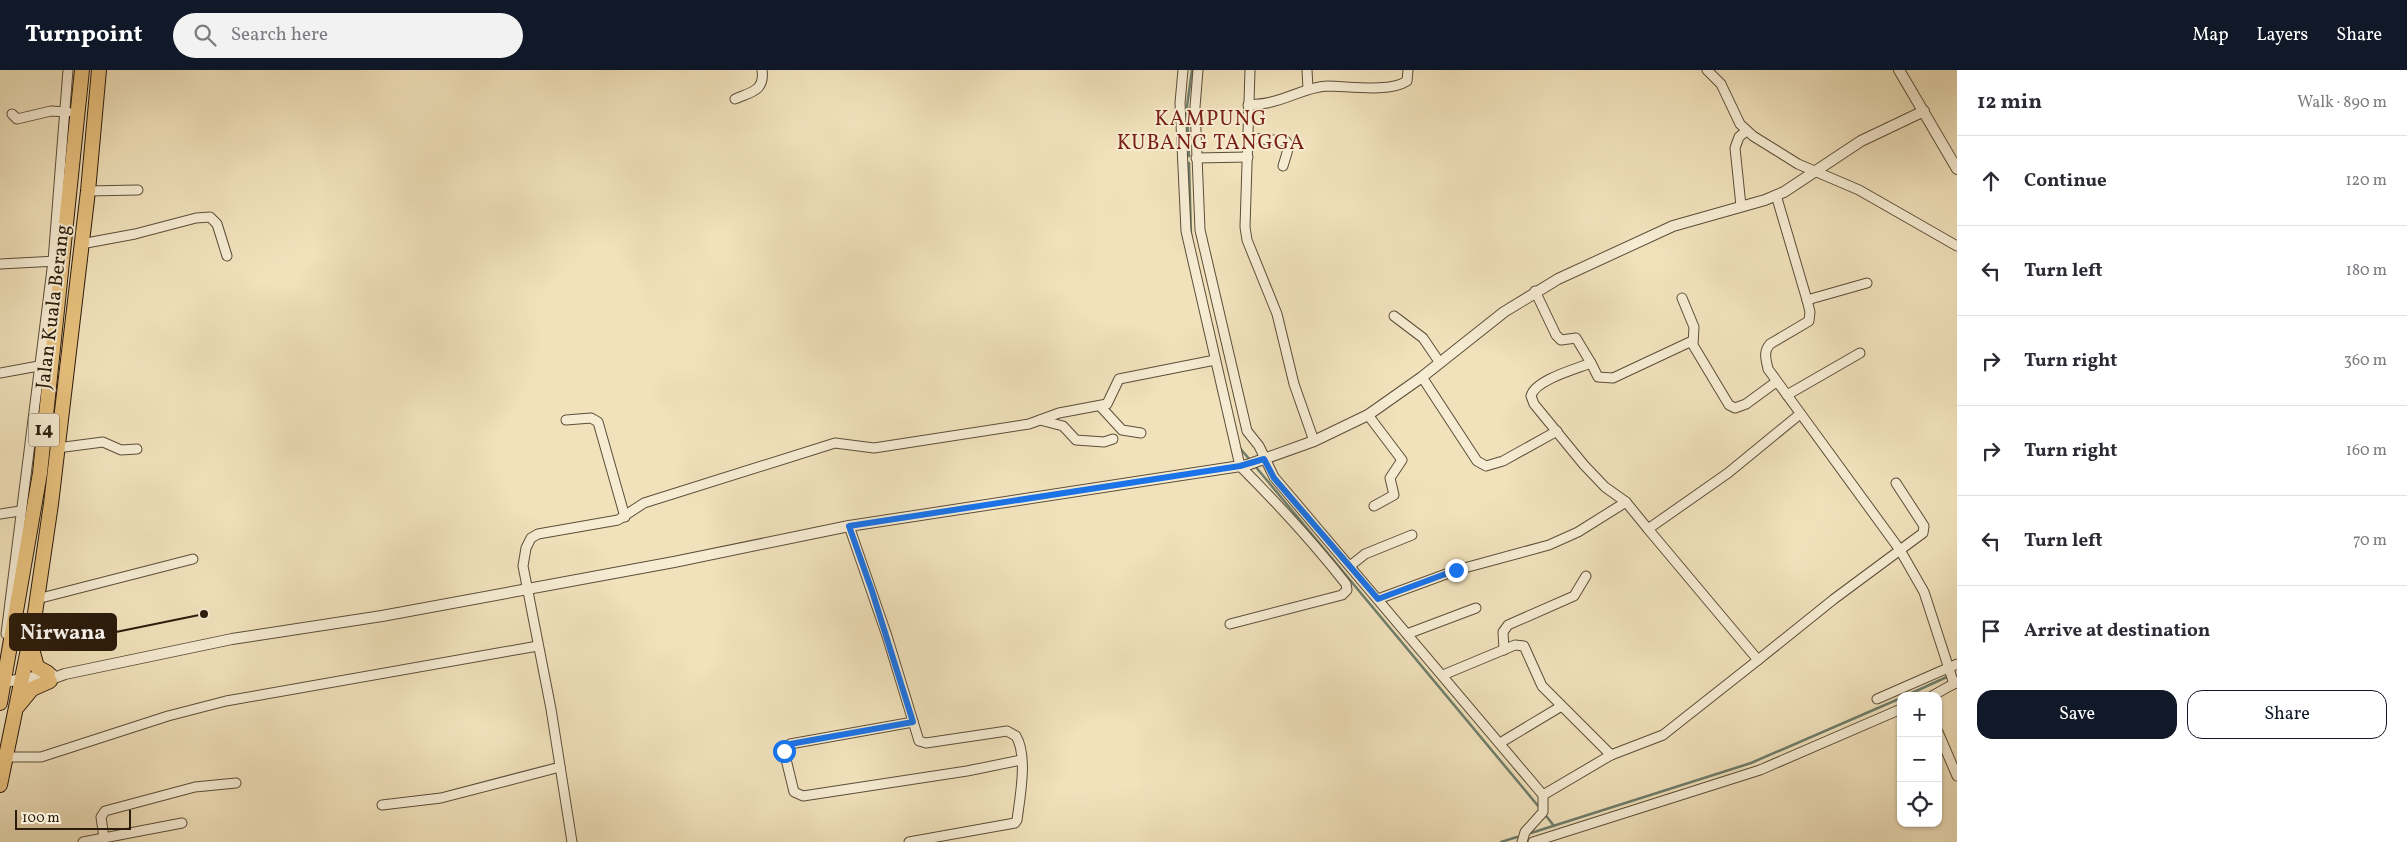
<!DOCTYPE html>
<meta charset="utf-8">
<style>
body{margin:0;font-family:Vollkorn,serif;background:#f2f2f3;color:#2b2b33}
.controls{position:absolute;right:15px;bottom:15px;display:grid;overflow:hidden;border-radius:10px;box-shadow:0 1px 4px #0004}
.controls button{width:45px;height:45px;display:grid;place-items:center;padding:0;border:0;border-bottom:1px solid #e1e1e2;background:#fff;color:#2b2b33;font:25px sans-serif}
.scale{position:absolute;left:15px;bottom:12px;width:116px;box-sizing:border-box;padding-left:5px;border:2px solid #2b1c0c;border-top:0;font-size:14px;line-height:18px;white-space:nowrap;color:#2b1c0c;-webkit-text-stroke:4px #f6ecd3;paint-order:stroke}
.stop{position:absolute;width:15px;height:15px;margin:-11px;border:4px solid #1a73e8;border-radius:50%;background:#fff}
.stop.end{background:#1a73e8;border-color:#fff;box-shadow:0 1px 5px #0008}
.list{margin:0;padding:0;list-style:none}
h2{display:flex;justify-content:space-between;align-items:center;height:65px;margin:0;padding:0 20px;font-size:21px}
h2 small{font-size:16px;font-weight:400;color:#7c7c81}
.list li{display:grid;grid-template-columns:32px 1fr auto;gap:15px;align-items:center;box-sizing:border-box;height:90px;padding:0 20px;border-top:1px solid #e1e1e2}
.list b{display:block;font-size:19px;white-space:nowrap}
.list em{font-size:16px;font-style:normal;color:#7c7c81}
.actions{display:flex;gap:10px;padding:15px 20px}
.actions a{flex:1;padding:11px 0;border:1px solid #111827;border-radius:15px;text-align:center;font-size:18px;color:#111827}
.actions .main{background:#111827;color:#fff}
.icon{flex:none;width:28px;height:28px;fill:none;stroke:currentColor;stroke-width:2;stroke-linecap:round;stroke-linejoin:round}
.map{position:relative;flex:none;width:1957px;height:772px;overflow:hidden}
header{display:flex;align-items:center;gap:30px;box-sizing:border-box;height:70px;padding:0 25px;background:#111827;color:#fff}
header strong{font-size:24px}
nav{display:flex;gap:28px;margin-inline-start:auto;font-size:18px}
.search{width:350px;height:45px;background:#f2f2f3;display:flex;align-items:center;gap:12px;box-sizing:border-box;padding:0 18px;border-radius:28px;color:#7c7c81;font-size:19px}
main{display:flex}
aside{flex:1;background:#fff}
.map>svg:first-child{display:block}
</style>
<header>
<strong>Turnpoint</strong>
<div class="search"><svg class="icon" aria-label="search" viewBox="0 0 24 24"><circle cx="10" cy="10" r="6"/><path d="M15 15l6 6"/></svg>Search here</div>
<nav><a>Map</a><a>Layers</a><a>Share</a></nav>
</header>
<main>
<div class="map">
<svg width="1957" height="772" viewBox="0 0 1957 772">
<rect width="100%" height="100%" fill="#f1e2bc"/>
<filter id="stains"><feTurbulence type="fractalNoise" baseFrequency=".004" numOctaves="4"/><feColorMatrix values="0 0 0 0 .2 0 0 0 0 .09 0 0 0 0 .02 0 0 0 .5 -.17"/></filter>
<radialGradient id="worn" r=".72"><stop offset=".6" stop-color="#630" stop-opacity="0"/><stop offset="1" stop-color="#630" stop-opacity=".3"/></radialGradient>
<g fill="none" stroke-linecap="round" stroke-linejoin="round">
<g stroke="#6e7e6c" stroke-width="2.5">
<path d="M1189,86l-2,-50 5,-36"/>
<path d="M1189,93l2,74"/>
<path d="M1239,377l11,13"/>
<path d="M1255,396l284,341"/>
<path d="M1905,626l44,-20"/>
<path d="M1547,747l7,9"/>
<path d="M1531,763l220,-70 150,-65"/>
<path d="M1501,772l16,-5"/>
</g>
<defs>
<g id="minor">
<path d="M1183,0l-3,33 6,128 54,235c38,38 73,76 106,118l1,6 -5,5 -112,29"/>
<path d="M1198,0l-3,37 5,123 47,201 12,15 15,31 269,318v17l-18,20 -3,10"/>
<path d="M1250,0l-5,157 2,13 30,74 17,70 20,57"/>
<path d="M1307,0l1,19"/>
<path d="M1707,0l14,14 19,40 13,12 45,28 61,26 98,56"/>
<path d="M735,29c16,-7 30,-8 27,-29"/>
<path d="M1248,35c8,-1 16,-1 23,-3 19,-4 36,-15 56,-16 21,0 62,7 80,-5l1,-11"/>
<path d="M12,44l5,5 34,-8 17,1"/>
<path d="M1249,68l37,3 3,5 -6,20"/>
<path d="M1196,88l52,-1"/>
<path d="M88,121l50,-1"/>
<path d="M1776,125l31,105 60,-17"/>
<path d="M1741,136l-6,-58 4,-11 7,-6"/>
<path d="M81,174l54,-10 61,-16 14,-1 7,7 10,32"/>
<path d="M0,194l57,-3"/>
<path d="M1535,221l21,44 5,5 15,-2 15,25c-15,6 -56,17 -60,33l3,8 50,61 21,22 21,15 22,27 80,-56 72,-59"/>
<path d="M1682,228l12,29 -1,18 36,60 6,3 11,-4 30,-22"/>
<path d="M1807,230l3,12 -1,9 -39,23c-7,8 -4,15 -2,25l132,181 24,42 30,92"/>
<path d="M1394,246l29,22 17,25"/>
<path d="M1591,293l7,14 15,1 79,-37"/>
<path d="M0,303l44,-8"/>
<path d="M1422,307l55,84 9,5 17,-5 54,-30"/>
<path d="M1787,325l73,-42"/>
<path d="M1100,336l22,24 19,3"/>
<path d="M1368,345l34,45 -12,18 4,17 -20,11"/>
<path d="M566,350l25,-2 7,4 27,95"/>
<path d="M1040,350l23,6 13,14 28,2 9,-3"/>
<path d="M57,378l46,-6 18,8 16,-1"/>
<path d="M0,444l20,-3"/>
<path d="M849,456l38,110 32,105 7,2 81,-12 9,5c12,20 4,61 1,84l-2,3 -106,19"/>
<path d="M1350,496l15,-12 47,-19"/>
<path d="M37,529l156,-40"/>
<path d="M1378,529l79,-29 92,-25 29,-13 48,-30"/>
<path d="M6,564l47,-373 15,-191"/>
<path d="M1407,564l69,-26"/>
<path d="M1504,580l-1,-18 5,-7 66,-29 12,-20"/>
<path d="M1758,590l76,-61 89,-66 1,-7 -28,-43"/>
<path d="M1443,605l72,-30 9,1 18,40 69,69"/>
<path d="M1932,626l25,-14"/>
<path d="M1877,629l80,-35"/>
<path d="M913,652l-123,22 -6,7 10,41 9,4 164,-25 54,-11"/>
<path d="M1938,662l19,44"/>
<path d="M1500,673l60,-36"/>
<path d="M6,687h35l127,-41 58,-15 312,-55"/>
<path d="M1543,725l68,-40 52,-20 95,-75 -110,-131"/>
<path d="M382,735l59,-7 119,-31"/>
<path d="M104,768l-3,-21 4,-6 90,-24 41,-4"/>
<path d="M83,772l99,-19"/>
<path d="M572,772l-21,-133 -28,-143 3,-18 5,-10 7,-4 80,-14 26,-17 191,-60 39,5 155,-24 30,-11 48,-9 12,-25 96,-19"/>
<path d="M1533,772l227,-72 141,-61"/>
</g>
<g id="tertiary">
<path d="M1899,0l58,99"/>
<path d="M5,612l47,-8"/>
<path d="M43,612l22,-8 167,-35 150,-23 292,-54 175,-36 398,-61 67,-24 54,-26 54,-38 82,-65 54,-33 115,-53 92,-26 19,-8 77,-51 63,-30"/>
</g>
<g id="trunk">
<path d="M31,575l6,22 11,6"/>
<path d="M0,633l40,-230 42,-403"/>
<path d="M18,636l14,-17 18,-8"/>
<path d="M0,715l34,-165 17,-116 37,-313 11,-121"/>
</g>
</defs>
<use href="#minor" stroke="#5c4e38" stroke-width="11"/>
<use href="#tertiary" stroke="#5c4e38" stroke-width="12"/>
<use href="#trunk" stroke="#2b1c0c" stroke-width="16"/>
<use href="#minor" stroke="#f6ecd3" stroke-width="9"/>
<use href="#tertiary" stroke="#f6ecd3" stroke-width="10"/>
<use href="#trunk" stroke="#e8c17e" stroke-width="14"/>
</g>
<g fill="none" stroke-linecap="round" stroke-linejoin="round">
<path stroke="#1a73e8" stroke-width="6" d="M784,681l6,-7 123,-22 -41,-131 -23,-65 391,-60 24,-7 10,19 104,121 78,-29"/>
</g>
<g text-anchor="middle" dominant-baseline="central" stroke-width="4" stroke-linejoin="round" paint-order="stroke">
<rect fill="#f6ecd3" stroke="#685a48" stroke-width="1" x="29" y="343.5" width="30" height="33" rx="4"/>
<g font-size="19" font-weight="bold" fill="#2b1c0c">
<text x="44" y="360">14</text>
</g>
<g font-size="20" fill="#2b1c0c" stroke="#f6ecd3">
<text transform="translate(54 237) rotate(-83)">Jalan Kuala Berang</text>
</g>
<g font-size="21" letter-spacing="1" fill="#7a1f14" stroke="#f6ecd3">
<text x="1211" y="49">KAMPUNG<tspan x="1211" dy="24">KUBANG TANGGA</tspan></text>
</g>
</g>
<path fill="none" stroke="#2b1c0c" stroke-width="2" d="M204 544L116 562"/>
<circle fill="#2b1c0c" stroke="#f6ecd3" stroke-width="2" cx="204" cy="544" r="5"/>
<rect fill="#2b1c0c" stroke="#2b1c0c" stroke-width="2" x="10" y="544" width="106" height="36" rx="5"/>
<g font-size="21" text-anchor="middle" font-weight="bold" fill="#fff">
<text x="63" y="569">Nirwana</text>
</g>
<rect width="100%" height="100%" filter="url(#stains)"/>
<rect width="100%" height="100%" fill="url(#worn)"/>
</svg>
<div class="controls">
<button>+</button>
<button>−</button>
<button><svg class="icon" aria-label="locate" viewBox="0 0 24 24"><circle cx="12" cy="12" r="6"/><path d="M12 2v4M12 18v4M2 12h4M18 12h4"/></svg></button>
</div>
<div class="scale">100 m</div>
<div class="stop" style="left:784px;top:681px"></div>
<div class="stop end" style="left:1456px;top:500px"></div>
</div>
<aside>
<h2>12 min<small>Walk · 890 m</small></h2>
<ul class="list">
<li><svg class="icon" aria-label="ahead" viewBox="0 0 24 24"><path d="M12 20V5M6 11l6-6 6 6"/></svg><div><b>Continue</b></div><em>120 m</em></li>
<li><svg class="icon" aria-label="left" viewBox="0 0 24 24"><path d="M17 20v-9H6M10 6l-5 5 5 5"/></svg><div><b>Turn left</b></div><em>180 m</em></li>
<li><svg class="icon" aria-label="right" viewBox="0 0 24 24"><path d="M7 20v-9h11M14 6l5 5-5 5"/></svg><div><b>Turn right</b></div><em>360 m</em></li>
<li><svg class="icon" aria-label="right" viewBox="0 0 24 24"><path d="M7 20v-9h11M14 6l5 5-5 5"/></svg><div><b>Turn right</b></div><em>160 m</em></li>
<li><svg class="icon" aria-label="left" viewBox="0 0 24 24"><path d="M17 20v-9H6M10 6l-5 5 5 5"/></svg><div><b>Turn left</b></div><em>70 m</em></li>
<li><svg class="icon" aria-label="arrive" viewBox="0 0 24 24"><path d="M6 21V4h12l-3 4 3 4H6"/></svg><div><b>Arrive at destination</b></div></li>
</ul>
<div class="actions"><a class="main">Save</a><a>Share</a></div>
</aside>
</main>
